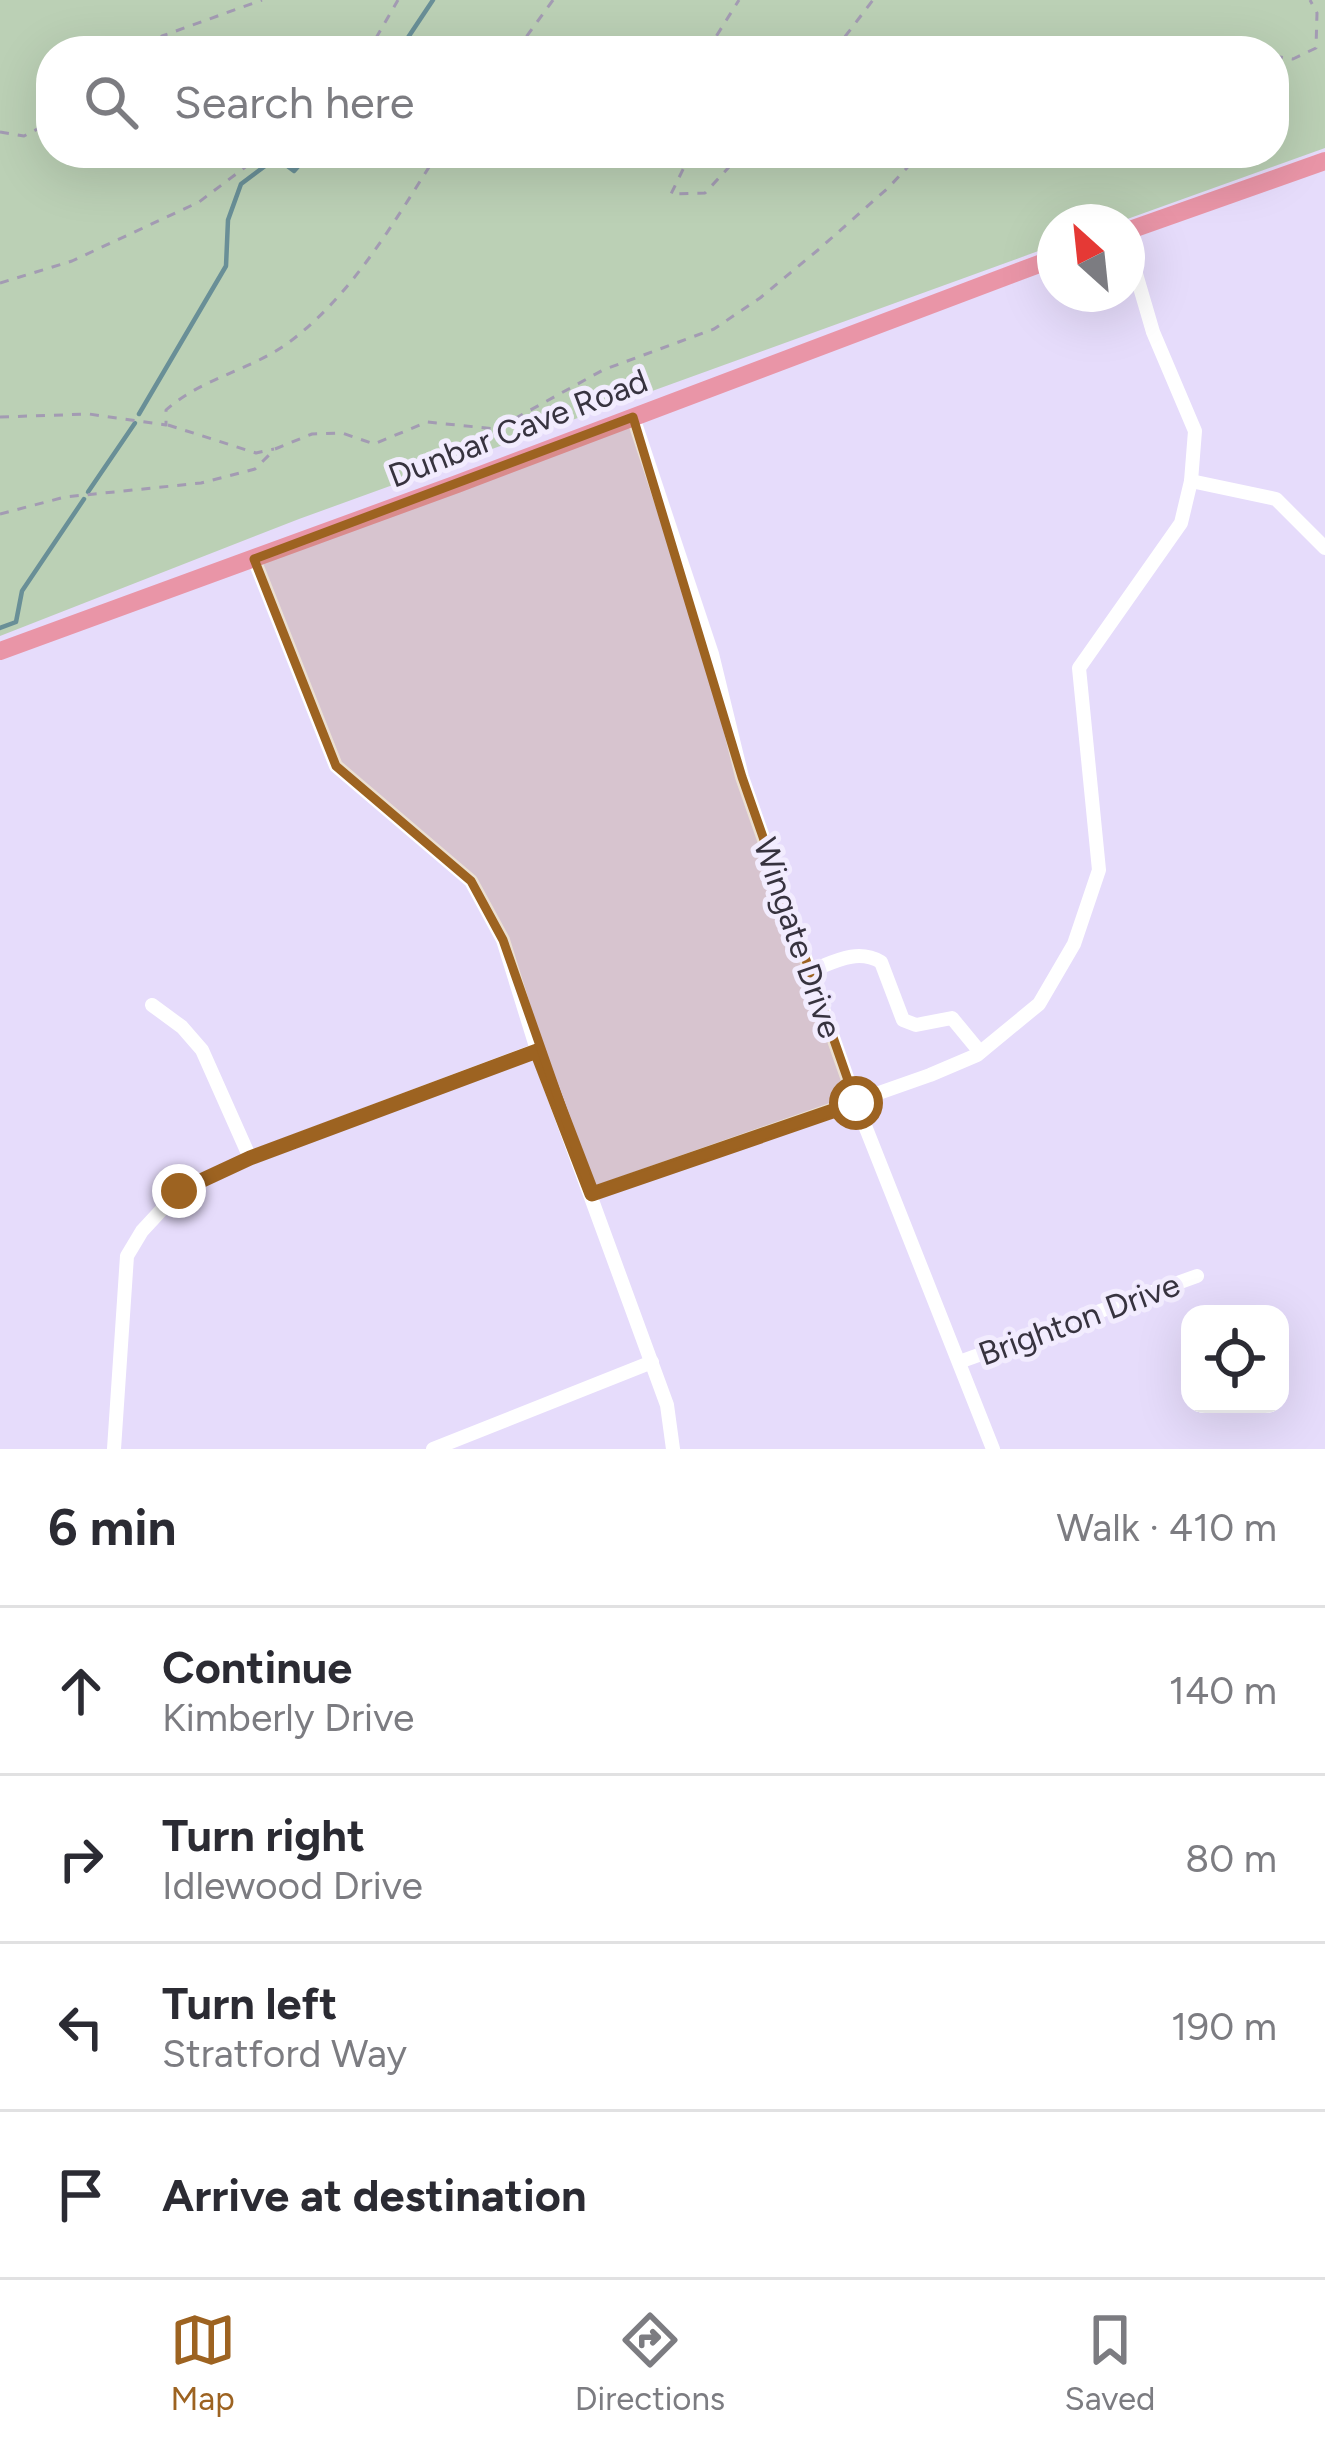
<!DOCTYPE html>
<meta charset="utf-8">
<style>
body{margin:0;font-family:Figtree,sans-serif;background:#f7f7f7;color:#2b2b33}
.controls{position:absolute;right:36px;bottom:36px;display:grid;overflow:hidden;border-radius:24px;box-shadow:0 12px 48px #0002}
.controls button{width:108px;height:108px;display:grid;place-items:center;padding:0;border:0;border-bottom:3px solid #e1e1e2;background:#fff;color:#2b2b33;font:60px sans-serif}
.compass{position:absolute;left:1037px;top:204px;width:108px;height:108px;border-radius:50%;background:#fff;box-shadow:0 12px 48px #0002;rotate:333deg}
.stop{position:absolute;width:36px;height:36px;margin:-27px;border:9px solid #9d6321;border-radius:50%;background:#fff}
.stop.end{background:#9d6321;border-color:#fff;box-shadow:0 3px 12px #0008}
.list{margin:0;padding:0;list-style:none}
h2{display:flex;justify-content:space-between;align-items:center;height:156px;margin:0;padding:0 48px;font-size:51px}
h2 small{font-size:39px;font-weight:400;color:#7c7c81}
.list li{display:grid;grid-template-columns:78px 1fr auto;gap:36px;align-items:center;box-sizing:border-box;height:168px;padding:0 48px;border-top:3px solid #e1e1e2}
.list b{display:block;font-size:45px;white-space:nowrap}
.list p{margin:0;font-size:39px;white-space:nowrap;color:#7c7c81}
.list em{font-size:39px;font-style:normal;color:#7c7c81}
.icon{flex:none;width:66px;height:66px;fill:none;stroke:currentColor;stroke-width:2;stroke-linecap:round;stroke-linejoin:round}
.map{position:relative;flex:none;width:1325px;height:1449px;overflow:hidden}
.search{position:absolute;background:#fff;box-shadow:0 12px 48px #0002;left:36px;right:36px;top:36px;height:132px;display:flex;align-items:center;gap:30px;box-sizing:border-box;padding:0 42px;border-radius:48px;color:#7c7c81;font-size:45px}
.sheet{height:828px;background:#fff}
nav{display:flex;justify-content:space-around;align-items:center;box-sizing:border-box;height:168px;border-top:3px solid #e1e1e2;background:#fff;font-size:33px;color:#7c7c81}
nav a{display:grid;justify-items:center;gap:6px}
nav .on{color:#9d6321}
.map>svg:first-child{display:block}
</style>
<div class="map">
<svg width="1325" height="1449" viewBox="0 0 1325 1449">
<rect width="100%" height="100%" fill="#e6dcfb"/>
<path fill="#bbd0b5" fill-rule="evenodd" d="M0,0h1325v148l-206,74h-64v23l-756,274 -299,117zM51,51h1223v102h-1223z"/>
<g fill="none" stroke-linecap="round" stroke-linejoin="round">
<g stroke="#698f97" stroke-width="4.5">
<path d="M399,51l34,-51"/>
<path d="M139,414l87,-148 2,-46 13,-36 28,-21 13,-1 12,9 16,-18"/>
<path d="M88,492l47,-69"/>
<path d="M0,628l16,-6 6,-31 62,-92"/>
</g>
<g stroke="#a39bb3" stroke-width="3" stroke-dasharray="9 9" stroke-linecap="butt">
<path d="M147,51l15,-15 100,-36"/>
<path d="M363,51l13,-13 22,-38"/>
<path d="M516,51l37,-51"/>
<path d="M707,51l32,-51"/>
<path d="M834,51l39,-51"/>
<path d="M1230,51h15"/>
<path d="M1274,56l19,3 23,-11 1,-35 -7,-13"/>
<path d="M0,132l24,4 27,-14"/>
<path d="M691,153l-20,41 34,-1 37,-40"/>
<path d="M0,283l72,-22 127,-59 65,-49"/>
<path d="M0,417l89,-3 77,11v-15c36,-32 83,-39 122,-67 65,-48 107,-123 150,-190"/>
<path d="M168,425l88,28 18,-4"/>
<path d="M0,514l65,-17 136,-14 54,-14 20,-20 37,-15 30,-1 32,11 53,-22 69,7 107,-59 111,-41 46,-31 58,-48 70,-62 33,-35"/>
</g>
<g stroke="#fff" stroke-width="14">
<path d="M633,417l79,237 30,123 114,326 137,346"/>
<path d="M1191,481l85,18 49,49"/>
<path d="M254,559l82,207 135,115 32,59 34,110 130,355 6,44"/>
<path d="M810,971c24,-9 47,-23 71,-9l22,58 13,5 36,-7 28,34"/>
<path d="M152,1005l30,22 20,23 48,108"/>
<path d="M592,1194l338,-119 47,-20 62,-51 35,-60 25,-74 -20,-202 102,-145 10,-42 4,-50 -42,-99 -26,-89"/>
<path d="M962,1361l235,-85"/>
<path d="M114,1449l13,-193 15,-25 37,-40 71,-33 287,-108"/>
<path d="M433,1449l219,-87"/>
</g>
<g stroke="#e995a7" stroke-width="18">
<path d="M1127,231l198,-70"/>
<path d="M0,651l457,-167 598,-226"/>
</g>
</g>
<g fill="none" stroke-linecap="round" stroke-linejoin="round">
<path stroke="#9d6321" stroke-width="15" d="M179,1191l71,-33 287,-107 55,143 264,-91"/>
</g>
<path fill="#9d6321" fill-opacity="0.2" stroke="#9d6321" stroke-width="9" stroke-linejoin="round" d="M633,417l109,360 114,326 -264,91 -89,-254 -32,-59 -135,-115 -82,-207z"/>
<g text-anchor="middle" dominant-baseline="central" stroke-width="10" stroke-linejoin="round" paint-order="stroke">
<g font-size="33" fill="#37333f" stroke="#f2ecfe">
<text transform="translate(518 428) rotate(-21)">Dunbar Cave Road</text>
<text transform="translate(798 938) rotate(71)">Wingate Drive</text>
<text transform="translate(1079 1319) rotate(-20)">Brighton Drive</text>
</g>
</g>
</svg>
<div class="controls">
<button><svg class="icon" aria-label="locate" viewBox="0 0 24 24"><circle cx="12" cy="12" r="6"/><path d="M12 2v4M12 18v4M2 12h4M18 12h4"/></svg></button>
</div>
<svg class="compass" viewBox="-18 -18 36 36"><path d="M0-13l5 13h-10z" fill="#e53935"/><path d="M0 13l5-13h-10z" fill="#7c7c81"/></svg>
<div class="stop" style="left:856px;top:1103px"></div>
<div class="stop end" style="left:179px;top:1191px"></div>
<div class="search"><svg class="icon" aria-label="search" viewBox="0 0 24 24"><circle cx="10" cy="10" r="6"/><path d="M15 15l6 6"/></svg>Search here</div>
</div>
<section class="sheet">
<h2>6 min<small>Walk · 410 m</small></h2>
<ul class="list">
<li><svg class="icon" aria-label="ahead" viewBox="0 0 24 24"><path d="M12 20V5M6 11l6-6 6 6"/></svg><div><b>Continue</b><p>Kimberly Drive</p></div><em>140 m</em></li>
<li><svg class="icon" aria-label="right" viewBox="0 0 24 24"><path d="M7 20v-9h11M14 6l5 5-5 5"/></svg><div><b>Turn right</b><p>Idlewood Drive</p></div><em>80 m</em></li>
<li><svg class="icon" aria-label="left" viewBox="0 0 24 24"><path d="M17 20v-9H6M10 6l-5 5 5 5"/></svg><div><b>Turn left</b><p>Stratford Way</p></div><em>190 m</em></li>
<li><svg class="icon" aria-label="arrive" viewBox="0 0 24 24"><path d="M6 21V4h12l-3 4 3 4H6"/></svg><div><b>Arrive at destination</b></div></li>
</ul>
</section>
<nav>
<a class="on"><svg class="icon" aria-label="map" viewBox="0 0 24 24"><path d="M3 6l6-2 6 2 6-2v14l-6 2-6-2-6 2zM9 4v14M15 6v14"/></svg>Map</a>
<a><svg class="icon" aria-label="directions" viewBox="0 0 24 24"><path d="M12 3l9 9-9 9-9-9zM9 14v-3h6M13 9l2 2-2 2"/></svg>Directions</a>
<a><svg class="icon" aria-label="saved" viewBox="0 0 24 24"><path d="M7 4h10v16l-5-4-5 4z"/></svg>Saved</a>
</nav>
